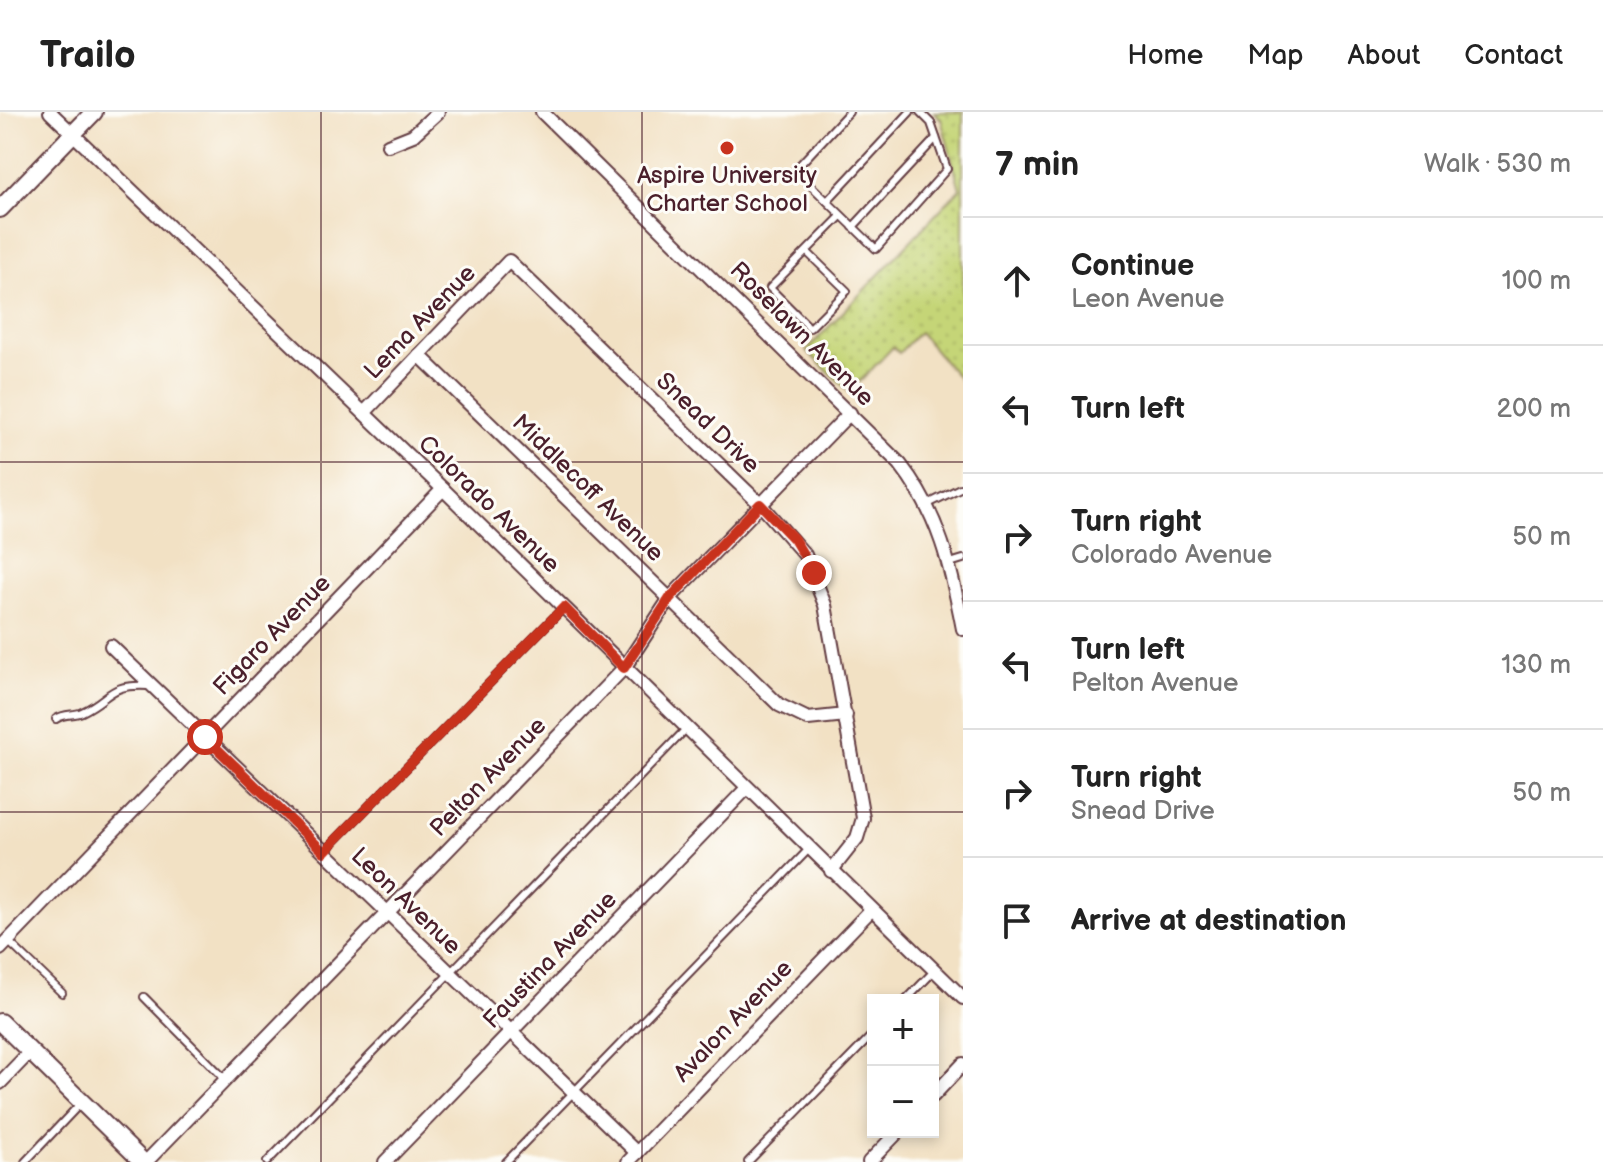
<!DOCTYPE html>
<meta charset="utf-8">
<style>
body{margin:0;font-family:"Balsamiq Sans",sans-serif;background:#f2f2f2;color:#222}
.controls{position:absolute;right:24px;bottom:24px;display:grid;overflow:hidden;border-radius:0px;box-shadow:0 4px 12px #0003}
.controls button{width:72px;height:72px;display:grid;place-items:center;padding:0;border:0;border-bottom:2px solid #e0e0e0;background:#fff;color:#222;font:40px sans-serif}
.stop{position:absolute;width:24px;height:24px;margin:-18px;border:6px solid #c8321e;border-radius:50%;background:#fff}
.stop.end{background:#c8321e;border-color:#fff;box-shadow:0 2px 8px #0008}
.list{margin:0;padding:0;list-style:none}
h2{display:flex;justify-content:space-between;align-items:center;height:104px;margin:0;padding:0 32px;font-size:34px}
h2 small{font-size:26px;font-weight:400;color:#767676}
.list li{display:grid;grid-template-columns:52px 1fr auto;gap:24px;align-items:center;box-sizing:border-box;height:128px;padding:0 32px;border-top:2px solid #e0e0e0}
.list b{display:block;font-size:30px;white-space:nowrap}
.list p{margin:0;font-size:26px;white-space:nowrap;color:#767676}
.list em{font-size:26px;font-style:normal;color:#767676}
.icon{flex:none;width:44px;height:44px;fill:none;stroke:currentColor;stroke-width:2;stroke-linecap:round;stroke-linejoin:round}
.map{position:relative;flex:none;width:963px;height:1050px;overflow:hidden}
header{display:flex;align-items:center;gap:48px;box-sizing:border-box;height:112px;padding:0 40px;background:#fff;border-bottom:2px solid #e0e0e0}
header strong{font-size:38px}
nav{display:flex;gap:44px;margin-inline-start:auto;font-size:28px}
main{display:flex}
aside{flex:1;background:#fff}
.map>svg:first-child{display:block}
</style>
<header>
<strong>Trailo</strong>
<nav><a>Home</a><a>Map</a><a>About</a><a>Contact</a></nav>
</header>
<main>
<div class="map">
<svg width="963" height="1050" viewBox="0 0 963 1050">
<defs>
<pattern id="grass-dots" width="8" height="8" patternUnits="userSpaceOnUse" patternTransform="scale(2)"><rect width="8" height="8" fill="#c5d577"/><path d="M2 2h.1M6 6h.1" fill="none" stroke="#abb667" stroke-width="1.8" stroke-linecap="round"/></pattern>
</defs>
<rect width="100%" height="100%" fill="#fdfcf7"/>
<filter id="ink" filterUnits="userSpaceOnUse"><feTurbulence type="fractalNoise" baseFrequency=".0125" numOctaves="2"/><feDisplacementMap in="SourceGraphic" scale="16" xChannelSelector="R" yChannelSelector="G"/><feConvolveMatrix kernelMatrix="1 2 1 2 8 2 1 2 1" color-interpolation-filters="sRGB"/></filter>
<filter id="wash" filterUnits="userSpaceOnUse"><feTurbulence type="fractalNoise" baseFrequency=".006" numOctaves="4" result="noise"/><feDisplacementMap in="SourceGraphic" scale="32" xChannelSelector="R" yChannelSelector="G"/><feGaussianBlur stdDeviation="1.8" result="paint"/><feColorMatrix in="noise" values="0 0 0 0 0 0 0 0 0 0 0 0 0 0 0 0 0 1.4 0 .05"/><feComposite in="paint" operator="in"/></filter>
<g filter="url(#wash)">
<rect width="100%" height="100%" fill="#f2e1c4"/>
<path fill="url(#grass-dots)" stroke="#887a51" stroke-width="2" d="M934,0h29v271l-44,-51 -20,21 -6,-6 -43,45 -44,-41 154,-162 -19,-70z"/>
</g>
<g filter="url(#ink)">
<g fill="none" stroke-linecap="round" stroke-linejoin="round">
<defs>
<g id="service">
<path d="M849,0l-54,58 81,79 71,-80 -16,-46 -11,-11"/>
<path d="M827,89l83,-89"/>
<path d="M853,115l83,-89"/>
<path d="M807,140l40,39 -37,37 -40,-40 71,-72"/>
<path d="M928,392l32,-16"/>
<path d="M950,451l13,-4"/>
<path d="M56,607c9,-6 18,-3 26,-7 31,-15 25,-28 66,-26"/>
<path d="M324,740l240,-245"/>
<path d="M8,829l54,52"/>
<path d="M144,885l81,82"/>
<path d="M906,888l28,-29"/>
<path d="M25,1050l55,-58"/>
<path d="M267,1050l419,-433"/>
<path d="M506,1050l303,-313"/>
<path d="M748,1050l125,-128"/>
</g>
<g id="minor">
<path d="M50,0l393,377 520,509"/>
<path d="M542,0l358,352c39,50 51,103 63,165"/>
<path d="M388,33l25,-10 25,-23"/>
<path d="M419,243l360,350 29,14 38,-4"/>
<path d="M364,301l145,-152 251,243 45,51 20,50 38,213 -6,20 -26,33"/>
<path d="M111,534l526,507"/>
<path d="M0,837l443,-460"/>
<path d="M0,971l28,-29"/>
<path d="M933,984l30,-32"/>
<path d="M146,1050l478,-494 46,-70 180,-185"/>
<path d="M385,1050l362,-374"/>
<path d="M628,1050l243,-252"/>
<path d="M869,1050l29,-30"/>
</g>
<g id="tertiary">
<path d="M0,97l94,-97"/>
<path d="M0,910l143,140"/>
</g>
</defs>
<use href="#service" stroke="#633c42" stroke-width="10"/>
<use href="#minor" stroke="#633c42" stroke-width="16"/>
<use href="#tertiary" stroke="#633c42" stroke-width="20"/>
<use href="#service" stroke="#fff" stroke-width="6"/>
<use href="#minor" stroke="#fff" stroke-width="12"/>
<use href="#tertiary" stroke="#fff" stroke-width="16"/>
</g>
</g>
<g fill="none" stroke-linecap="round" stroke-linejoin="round" filter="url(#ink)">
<path stroke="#c8321e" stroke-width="10" d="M205,625l119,115 240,-245 60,61 46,-70 90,-94 34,35 20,34"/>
</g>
<path fill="none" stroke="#4a1f2b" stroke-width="2" stroke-opacity="0.55" d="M321,0v1050M642,0v1050M0,350h963M0,700h963"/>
<circle fill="#c8321e" stroke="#fdfcf7" stroke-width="3" cx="727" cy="36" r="8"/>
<g text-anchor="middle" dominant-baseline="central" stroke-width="6" stroke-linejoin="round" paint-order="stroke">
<g font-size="24" fill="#4a1f2b" stroke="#fdfcf7">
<text x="727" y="63">Aspire University<tspan x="727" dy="28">Charter School</tspan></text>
</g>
<g font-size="24" fill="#4a1f2b" stroke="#fdfcf7">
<text transform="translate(420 210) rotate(-46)">Lema Avenue</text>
<text transform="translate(802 222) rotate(45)">Roselawn Avenue</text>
<text transform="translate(708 311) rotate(44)">Snead Drive</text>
<text transform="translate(588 376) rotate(44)">Middlecoff Avenue</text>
<text transform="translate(489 392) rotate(44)">Colorado Avenue</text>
<text transform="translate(272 523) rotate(-46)">Figaro Avenue</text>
<text transform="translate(488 665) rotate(-46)">Pelton Avenue</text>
<text transform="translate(406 789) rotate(44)">Leon Avenue</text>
<text transform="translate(550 848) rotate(-46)">Faustina Avenue</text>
<text transform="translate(733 909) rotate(-46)">Avalon Avenue</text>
</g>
</g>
</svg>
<div class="controls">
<button>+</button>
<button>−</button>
</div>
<div class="stop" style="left:205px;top:625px"></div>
<div class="stop end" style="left:814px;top:461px"></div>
</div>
<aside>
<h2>7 min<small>Walk · 530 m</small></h2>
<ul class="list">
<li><svg class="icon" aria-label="ahead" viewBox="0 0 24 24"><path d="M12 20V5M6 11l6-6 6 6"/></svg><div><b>Continue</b><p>Leon Avenue</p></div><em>100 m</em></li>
<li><svg class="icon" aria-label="left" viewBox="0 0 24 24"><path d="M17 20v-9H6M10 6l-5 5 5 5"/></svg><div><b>Turn left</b></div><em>200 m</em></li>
<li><svg class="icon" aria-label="right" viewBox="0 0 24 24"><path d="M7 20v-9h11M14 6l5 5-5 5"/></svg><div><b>Turn right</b><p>Colorado Avenue</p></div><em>50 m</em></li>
<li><svg class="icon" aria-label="left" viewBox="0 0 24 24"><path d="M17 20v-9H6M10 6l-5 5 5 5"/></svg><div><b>Turn left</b><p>Pelton Avenue</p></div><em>130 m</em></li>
<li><svg class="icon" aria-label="right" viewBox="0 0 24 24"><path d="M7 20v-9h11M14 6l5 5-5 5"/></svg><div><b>Turn right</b><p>Snead Drive</p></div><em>50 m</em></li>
<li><svg class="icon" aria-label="arrive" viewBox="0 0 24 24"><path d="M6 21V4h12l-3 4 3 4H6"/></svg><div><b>Arrive at destination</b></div></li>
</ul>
</aside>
</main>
